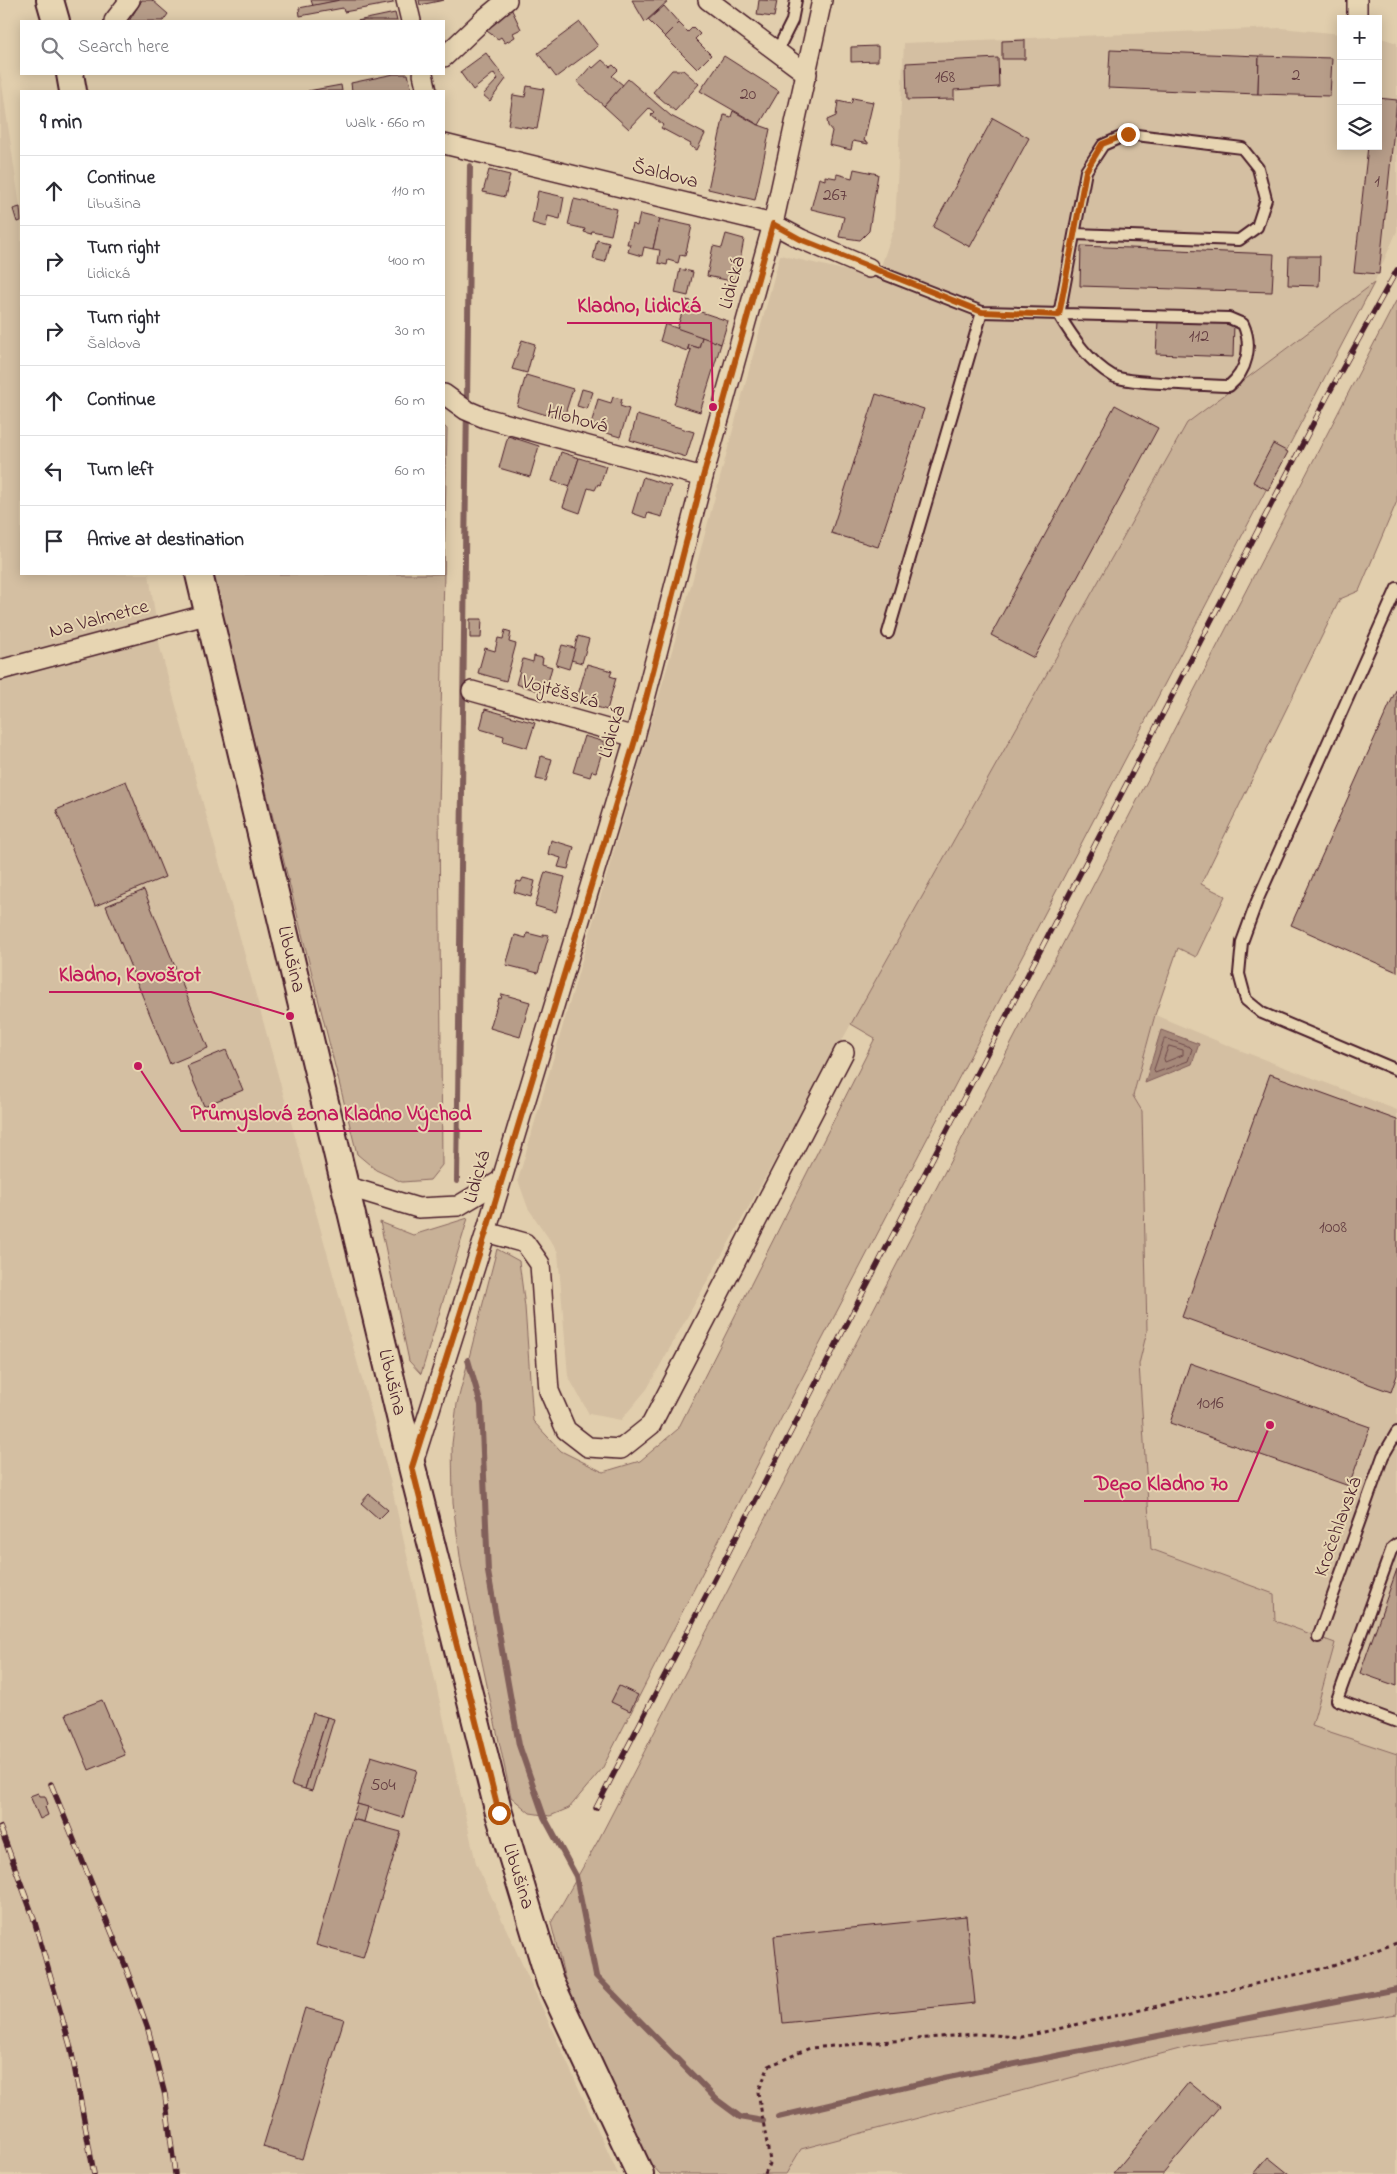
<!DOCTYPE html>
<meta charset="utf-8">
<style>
body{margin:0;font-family:"Indie Flower",sans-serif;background:#f7f7f7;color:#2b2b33}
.controls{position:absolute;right:15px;top:15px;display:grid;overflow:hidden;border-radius:0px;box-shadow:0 2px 12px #0003}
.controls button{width:45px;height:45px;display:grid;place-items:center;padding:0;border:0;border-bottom:1px solid #e1e1e2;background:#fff;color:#2b2b33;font:25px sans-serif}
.stop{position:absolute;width:15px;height:15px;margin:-11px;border:4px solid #b45309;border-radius:50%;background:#fff}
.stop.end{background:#b45309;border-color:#fff;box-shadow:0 1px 5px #0008}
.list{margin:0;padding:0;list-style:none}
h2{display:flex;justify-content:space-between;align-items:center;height:65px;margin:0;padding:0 20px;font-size:21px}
h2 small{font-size:16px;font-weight:400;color:#7c7c81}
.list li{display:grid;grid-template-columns:32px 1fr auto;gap:15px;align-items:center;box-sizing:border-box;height:70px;padding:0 20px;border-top:1px solid #e1e1e2}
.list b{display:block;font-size:19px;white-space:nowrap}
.list p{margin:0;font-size:16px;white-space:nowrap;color:#7c7c81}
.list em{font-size:16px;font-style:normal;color:#7c7c81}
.icon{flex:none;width:28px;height:28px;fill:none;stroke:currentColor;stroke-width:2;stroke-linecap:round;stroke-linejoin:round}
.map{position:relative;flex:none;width:1397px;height:2174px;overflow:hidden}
.search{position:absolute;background:#fff;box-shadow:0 2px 12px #0003;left:20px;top:20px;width:425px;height:55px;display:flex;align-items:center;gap:12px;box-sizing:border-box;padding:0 18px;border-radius:0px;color:#7c7c81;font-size:19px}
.panel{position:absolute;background:#fff;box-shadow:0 2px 12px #0003;left:20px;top:90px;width:425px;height:485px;border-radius:0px}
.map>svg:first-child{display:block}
</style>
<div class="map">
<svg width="1397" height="2174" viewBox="0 0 1397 2174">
<rect width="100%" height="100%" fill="#e1cead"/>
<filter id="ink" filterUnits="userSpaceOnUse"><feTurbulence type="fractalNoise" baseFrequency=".02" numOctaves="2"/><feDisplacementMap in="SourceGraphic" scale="10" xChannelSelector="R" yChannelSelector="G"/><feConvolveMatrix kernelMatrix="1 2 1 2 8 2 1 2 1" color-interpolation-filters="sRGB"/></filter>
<g filter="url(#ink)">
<g fill="#d4bfa2">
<path d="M1281,28l60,6v112h37v-109l19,6v188l-23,52 -187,140 -540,966 -26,31 -32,-6 -21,-38 -10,-124 -30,-44 -10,-28 174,-598 88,-327 97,23 18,-53 9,-182z"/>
<path d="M0,71l21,143v360h128l11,74 231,836 85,379 142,311h-618z"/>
<path d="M1155,1015l79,33 163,62v644l-85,-28 23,-83 -60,-22 -1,-27 -123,-45 -12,-186 8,-32 -5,-220 -9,-15z"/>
<path d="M1397,2014v160h-611l15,-25 390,-103z"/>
</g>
<g fill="#c8b197" stroke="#896861">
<path d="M1374,283l-586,1122 -186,364 -33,39 -19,8 -20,-3 -19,-16 -50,-233 -8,-61 -1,-59 5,-40 40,-155 22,12 6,46 8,114 28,30 42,21 37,-11 38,-32 197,-391 -24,-14 336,-601z"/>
<path d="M1397,299v202l-38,90 -19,8 -139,285 24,12 -29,61 -18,-9 -23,67 -22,81 9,15 5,220 -8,33 12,185 123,45 1,27 60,22 -23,83 85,28v260l-206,32 -390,103 -15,25h-126l-14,-16 -80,-175 -15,-60 48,-84z"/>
<path d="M444,426l3,3 -8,381 3,355 -12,15 -28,2 -26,-12 -19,-16 -145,-580h232z"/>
<path d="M468,1218l-47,156 -12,-13 -29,-139 33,13z"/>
</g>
<path fill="#a58879" stroke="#815e5a" d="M1161,1030l38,14 -7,20 -47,19z"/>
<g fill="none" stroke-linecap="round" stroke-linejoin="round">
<g stroke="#6e494a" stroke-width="1">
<path d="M1165,1038l25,9 2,2 -4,12 -33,12 -1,-3z"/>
<path d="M1169,1046l14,4v5l-18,7 -1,-3z"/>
</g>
<g stroke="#815e5a" stroke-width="6">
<path d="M457,1181l13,-1015"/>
<path d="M468,1360l13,45 7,167 31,173 25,72 32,59 20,100 121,124 23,17 23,4"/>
<path d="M778,2117l166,-39 453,-89"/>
</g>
</g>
<g fill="#b79d89" stroke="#4a1f2b">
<path d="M142,0h10l16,14 -5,7h-34z"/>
<path d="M311,0h29l-27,6z"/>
<path d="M340,0h53v3l-49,9 -1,-4 -43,8 -1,-8z"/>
<path d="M419,0h25l-24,5z"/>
<path d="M632,0h37l-24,22z"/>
<path d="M759,0l18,1 -3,16 -17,-2z"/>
<path d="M510,6l11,23 -8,4 2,4 -10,6 -4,-6 -3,2 -14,-10z"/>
<path d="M664,6l15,17 -14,14 -17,-17z"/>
<path d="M395,13l2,8h-40z"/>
<path d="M580,22l18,24 -42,31 -18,-24z"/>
<path d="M679,23l9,9 5,-5 7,7 -5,5 16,16 -14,14 -32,-32z"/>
<path d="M1025,40v19h-23v-18z"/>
<path d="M878,46v15l-27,1v-15z"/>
<path d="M1110,50l149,6 -1,38 -150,-6z"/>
<path d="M486,53l20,26 -16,22 -7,-6 15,-16 -4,-6 -21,17 -13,-18z"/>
<path d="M724,56l55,35 -20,34 -59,-34z"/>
<path d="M1259,56l73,2 -2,38 -72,-2z"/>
<path d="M998,58l1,29 -45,3v9l-47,1 -1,-37z"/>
<path d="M602,60l8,7 3,-2 5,5 -6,6 11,9 -19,21 -27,-24 14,-16 2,2z"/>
<path d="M672,70h11l16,14 -24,27 -22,-19z"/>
<path d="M394,74h14l4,17h-60l-1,-8z"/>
<path d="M628,79l43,37 34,18 -8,16 -7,-4 1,-2 -30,-16 2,-3 -12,-10 3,-3 -5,-4 -20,21 -25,-23z"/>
<path d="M341,85l1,6h-34z"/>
<path d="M527,86l17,3 -7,40 -29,-4 5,-30 12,2z"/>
<path d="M853,98l20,4 -9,39 4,1v2l-15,-3 -2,9 -22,-5 3,-14 -4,-5 -1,-6 9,-4 2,-15 13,3z"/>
<path d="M1378,98l19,2 -18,174 -25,-2 14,-126h10z"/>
<path d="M733,111l23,13 14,5 -15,71 -47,-11 16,-74 7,2z"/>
<path d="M993,118l36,20 -59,109 -37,-20z"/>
<path d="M854,169l24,5 -9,57 -9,9 -21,-3 5,-20 -33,-8 8,-31 6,2v-4l11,2 1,-4 15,4z"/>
<path d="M489,170l21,5 -5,22 -22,-5z"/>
<path d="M538,191l26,6 -4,22 -12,-3 -2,11 -14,-4z"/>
<path d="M574,199l43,10 -6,26 -19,-4 -1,3 -7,-2 1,-3 -17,-4z"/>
<path d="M20,207l1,14 -4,1 -4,-13z"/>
<path d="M640,214l20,5 -7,30 -9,-2 -2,9 -14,-4 2,-8h-3l5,-20 5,2z"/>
<path d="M660,219l32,7 -7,30 -5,-1 -2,8 -10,-3 -1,5 -9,-2 2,-13 -7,-1z"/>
<path d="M726,234l18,5 -8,43 -29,-6 6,-30 9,2z"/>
<path d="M597,240l12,3 -4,19 -12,-3z"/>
<path d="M1081,246l193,8 -2,38 -192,-6z"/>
<path d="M1289,256h31l-1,30 -31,-1z"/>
<path d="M680,269l13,3 -5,24 -13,-3z"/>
<path d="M686,300l5,1 -2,7 39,13 -7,23 -44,-15z"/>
<path d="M1158,321l76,2 -1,34 -77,-3z"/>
<path d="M665,324l37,13 -3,11 -10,-3 -2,6 -27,-10z"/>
<path d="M702,337l19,7 -21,68 -26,-8 17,-54 -3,-1 1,-4 10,3z"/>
<path d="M522,340l13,4 -8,29 -15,-4z"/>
<path d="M526,375l47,14 -10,31 -46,-14z"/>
<path d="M582,389l11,3 -6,17 -10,-3z"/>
<path d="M876,394l48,15 -46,138 -47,-14z"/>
<path d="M613,397l9,2 -2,7 9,3 -9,28 -30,-9 8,-29 13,4z"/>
<path d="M1115,405l43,23 -124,230 -43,-23z"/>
<path d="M637,415l57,17 -8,25 -56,-17z"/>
<path d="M508,436l31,10 -9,31 -31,-9z"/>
<path d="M1273,444l15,8 -20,38 -15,-8z"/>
<path d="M561,452l18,6 -9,29 -18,-6z"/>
<path d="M579,458l27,8 -6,19 -2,-1 -3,6 -7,-2 -8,25 -17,-6z"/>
<path d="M643,477l28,9 -9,31 -14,-4 -2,5 -14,-5z"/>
<path d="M470,619h12l-1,19h-11z"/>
<path d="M505,630l6,2 -2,10 7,2 -10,37 -28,-8 7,-25 10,3 3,-13 5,1z"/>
<path d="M578,636l11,3 -7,24 -11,-3z"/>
<path d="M562,645l13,3 -6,21 -13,-4z"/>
<path d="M534,656l9,2 -1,6 10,3 -7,26 -29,-9 7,-25 10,3z"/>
<path d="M587,664l25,7 -2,5 6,2 -9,32 -31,-9z"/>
<path d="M1397,688v284l-106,-47z"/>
<path d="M485,709l50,14 -8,25 -24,-7 1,-5 -24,-7z"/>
<path d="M584,736l21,6 -9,30 -4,-1 -2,6 -17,-5z"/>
<path d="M541,756l11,3 -6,22 -10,-2z"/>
<path d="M126,781l39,96 -70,29 -39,-96z"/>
<path d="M551,840l23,7 -6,22 -10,-2 3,-9 -13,-4z"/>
<path d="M545,872l20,5 -9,35 -21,-6z"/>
<path d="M523,878l12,3 -4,16 -17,-5 3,-11 4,1z"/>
<path d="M144,890l64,158 -38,16 -64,-158z"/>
<path d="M527,933l16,4v-3l6,1 -11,38 -32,-8 9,-30 11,3z"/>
<path d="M502,994l28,8 -10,35 -30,-9 9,-30 2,1z"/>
<path d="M226,1050l17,40 -39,16 -17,-40z"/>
<path d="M1270,1074l127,46v255l-6,17 -209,-75z"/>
<path d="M1190,1363l180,64 -21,59 -179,-63z"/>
<path d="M369,1494l19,16 -9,9 -18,-16z"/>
<path d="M1397,1569v117l-37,-13z"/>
<path d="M619,1686l19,9 -8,16 -19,-9z"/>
<path d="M102,1700l23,55 -36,15 -23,-56z"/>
<path d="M313,1713l14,4 -22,72 -14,-4z"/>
<path d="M327,1717l7,2 -22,72 -7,-2z"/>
<path d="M371,1756l46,14 -14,48 -46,-14z"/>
<path d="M38,1793l2,3h5l3,8 -3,3 3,8 -8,4 -10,-23z"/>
<path d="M357,1804l11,3 -4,15 -12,-3z"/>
<path d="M352,1819l49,13 -38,126 -47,-13z"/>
<path d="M966,1916l9,87 -192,20 -9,-87z"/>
<path d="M305,2008l39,11 -42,140 -39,-12z"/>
<path d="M1189,2082l30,25 -56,67h-50z"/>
<path d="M1268,2157l21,17h-35z"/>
</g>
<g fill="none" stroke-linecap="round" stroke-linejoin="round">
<defs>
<g id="lane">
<path d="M777,51l15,-30 4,-21"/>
<path d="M869,268l113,44 247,6 14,6c10,22 4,47 -14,62 -22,-1 -101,-2 -116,-10 -24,-14 -40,-38 -54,-61l27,-144 17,-26 25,-11 114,14 16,20 8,31 -9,28 -18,13 -164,-6"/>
<path d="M1397,588l-140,313 -15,41 -3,32 7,26 16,13 135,57"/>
<path d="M888,633l94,-321"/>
<path d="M1397,1544l-5,4 -55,152 60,22"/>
<path d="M1318,1637l65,-181 14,-24"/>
</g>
<g id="street">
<path d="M406,0l5,21"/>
<path d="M708,0l99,74"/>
<path d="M1357,19v-19"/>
<path d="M114,21l16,-21"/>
<path d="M444,57l40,-38 23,-19"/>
<path d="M423,74l4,17"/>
<path d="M444,144l329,80 28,15 68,29"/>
<path d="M444,394l22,16 19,8 218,59"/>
<path d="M0,670l209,-56"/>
<path d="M472,691l163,46"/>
<path d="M346,1186l72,22 40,-2 42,-25"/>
<path d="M486,1232l39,11 15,21 9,127 17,39 22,17 33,2 30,-24 193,-373"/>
<path d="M412,1466l74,-234 149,-495 68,-260 70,-253 49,-224"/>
</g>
<g id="secondary">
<path d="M50,0l6,21"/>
<path d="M70,74l3,17"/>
<path id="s1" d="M199,574l213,893 87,346 51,169 90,192"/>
</g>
</defs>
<use href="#lane" stroke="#4a1f2b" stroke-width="14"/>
<use href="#street" stroke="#4a1f2b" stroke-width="22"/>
<use href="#secondary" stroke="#4a1f2b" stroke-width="30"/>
<path stroke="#4a1f2b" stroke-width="3" stroke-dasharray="4 4" stroke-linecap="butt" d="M765,2174l5,-13 -12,-69 11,-26 41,-18 165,-14 47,3 299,-68 76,-26"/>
<use href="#lane" stroke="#e7d5b2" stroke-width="10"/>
<use href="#street" stroke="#e7d5b2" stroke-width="19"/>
<use href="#secondary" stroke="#e7d5b2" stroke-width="26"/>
<defs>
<g id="rail">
<path d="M51,1784l74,181 23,64 17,66 10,79"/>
<path d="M596,1808l733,-1415 68,-123"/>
<path d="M0,1827l33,89 38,133 23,125"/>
</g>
</defs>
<use href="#rail" stroke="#4a1f2b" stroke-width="5.5"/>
<use href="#rail" stroke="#e7d5b2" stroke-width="4" stroke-dasharray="11" stroke-linecap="butt"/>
</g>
</g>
<g fill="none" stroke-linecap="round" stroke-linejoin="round" filter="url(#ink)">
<path stroke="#b45309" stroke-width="6" d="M499,1813l-87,-346 74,-235 150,-495 67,-260 70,-253 27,15 182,73 77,3 27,-144 16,-27 26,-10"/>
</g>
<g text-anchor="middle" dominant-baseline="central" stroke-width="4" stroke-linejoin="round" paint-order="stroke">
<g font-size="18" fill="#653e42">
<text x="1296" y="76">2</text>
<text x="945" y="78">168</text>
<text x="748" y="95">20</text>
<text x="1377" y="182">1</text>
<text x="835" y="196">267</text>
<text x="1199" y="337">112</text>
<text x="1333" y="1228">1008</text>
<text x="1210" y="1404">1016</text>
<text x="383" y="1786">504</text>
</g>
<g font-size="20" fill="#4a1f2b" stroke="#e7d5b2">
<text transform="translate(665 175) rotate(14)">Šaldova</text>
<text transform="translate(733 283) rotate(-75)">Lidická</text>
<text transform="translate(577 420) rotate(15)">Hlohová</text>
<text transform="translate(99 620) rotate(-15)">Na Valmetce</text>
<text transform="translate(560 693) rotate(16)">Vojtěšská</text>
<text transform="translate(613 732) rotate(-74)">Lidická</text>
<text stroke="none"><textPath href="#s1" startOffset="396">Libušina</textPath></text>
<text transform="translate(478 1177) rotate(-74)">Lidická</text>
<text stroke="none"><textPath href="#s1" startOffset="831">Libušina</textPath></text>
<text transform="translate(1339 1527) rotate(-70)">Kročehlavská</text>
<text stroke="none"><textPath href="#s1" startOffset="1341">Libušina</textPath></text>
</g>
</g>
<path fill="none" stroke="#c2185b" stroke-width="2" d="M713 407L711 323H567M290 1016L211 992H49M138 1066L181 1131H482M1270 1425L1238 1501H1084"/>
<g fill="#c2185b" stroke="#e7d5b2" stroke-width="2">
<circle cx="713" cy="407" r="5"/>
<circle cx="290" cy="1016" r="5"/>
<circle cx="138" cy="1066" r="5"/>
<circle cx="1270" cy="1425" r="5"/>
</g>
<g font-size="21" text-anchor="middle" font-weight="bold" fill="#c2185b" stroke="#e7d5b2" stroke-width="4" stroke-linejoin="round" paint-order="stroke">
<text x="639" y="312">Kladno, Lidická</text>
<text x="130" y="981">Kladno, Kovošrot</text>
<text x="331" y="1120">Průmyslová zona Kladno Východ</text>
<text x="1161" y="1490">Depo Kladno 70</text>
</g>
</svg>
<div class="controls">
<button>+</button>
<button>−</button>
<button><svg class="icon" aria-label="layers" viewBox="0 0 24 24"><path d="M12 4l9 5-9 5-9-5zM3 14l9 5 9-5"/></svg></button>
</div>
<div class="stop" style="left:499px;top:1813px"></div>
<div class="stop end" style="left:1128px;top:134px"></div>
<div class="search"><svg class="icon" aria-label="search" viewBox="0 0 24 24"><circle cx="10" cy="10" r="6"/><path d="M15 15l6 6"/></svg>Search here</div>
<section class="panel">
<h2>9 min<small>Walk · 660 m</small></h2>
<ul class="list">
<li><svg class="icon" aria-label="ahead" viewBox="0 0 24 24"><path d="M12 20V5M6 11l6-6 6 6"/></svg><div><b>Continue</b><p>Libušina</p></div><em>110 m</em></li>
<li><svg class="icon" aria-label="right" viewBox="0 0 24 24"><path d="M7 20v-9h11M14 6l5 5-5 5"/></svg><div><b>Turn right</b><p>Lidická</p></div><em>400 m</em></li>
<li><svg class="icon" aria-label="right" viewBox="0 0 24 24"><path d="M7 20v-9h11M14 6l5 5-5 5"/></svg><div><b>Turn right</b><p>Šaldova</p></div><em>30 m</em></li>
<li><svg class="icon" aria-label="ahead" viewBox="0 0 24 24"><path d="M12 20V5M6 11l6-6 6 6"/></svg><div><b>Continue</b></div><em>60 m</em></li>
<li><svg class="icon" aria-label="left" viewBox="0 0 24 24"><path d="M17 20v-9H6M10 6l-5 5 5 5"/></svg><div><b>Turn left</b></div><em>60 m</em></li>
<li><svg class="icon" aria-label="arrive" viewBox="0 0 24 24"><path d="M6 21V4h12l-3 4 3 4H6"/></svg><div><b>Arrive at destination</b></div></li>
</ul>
</section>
</div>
